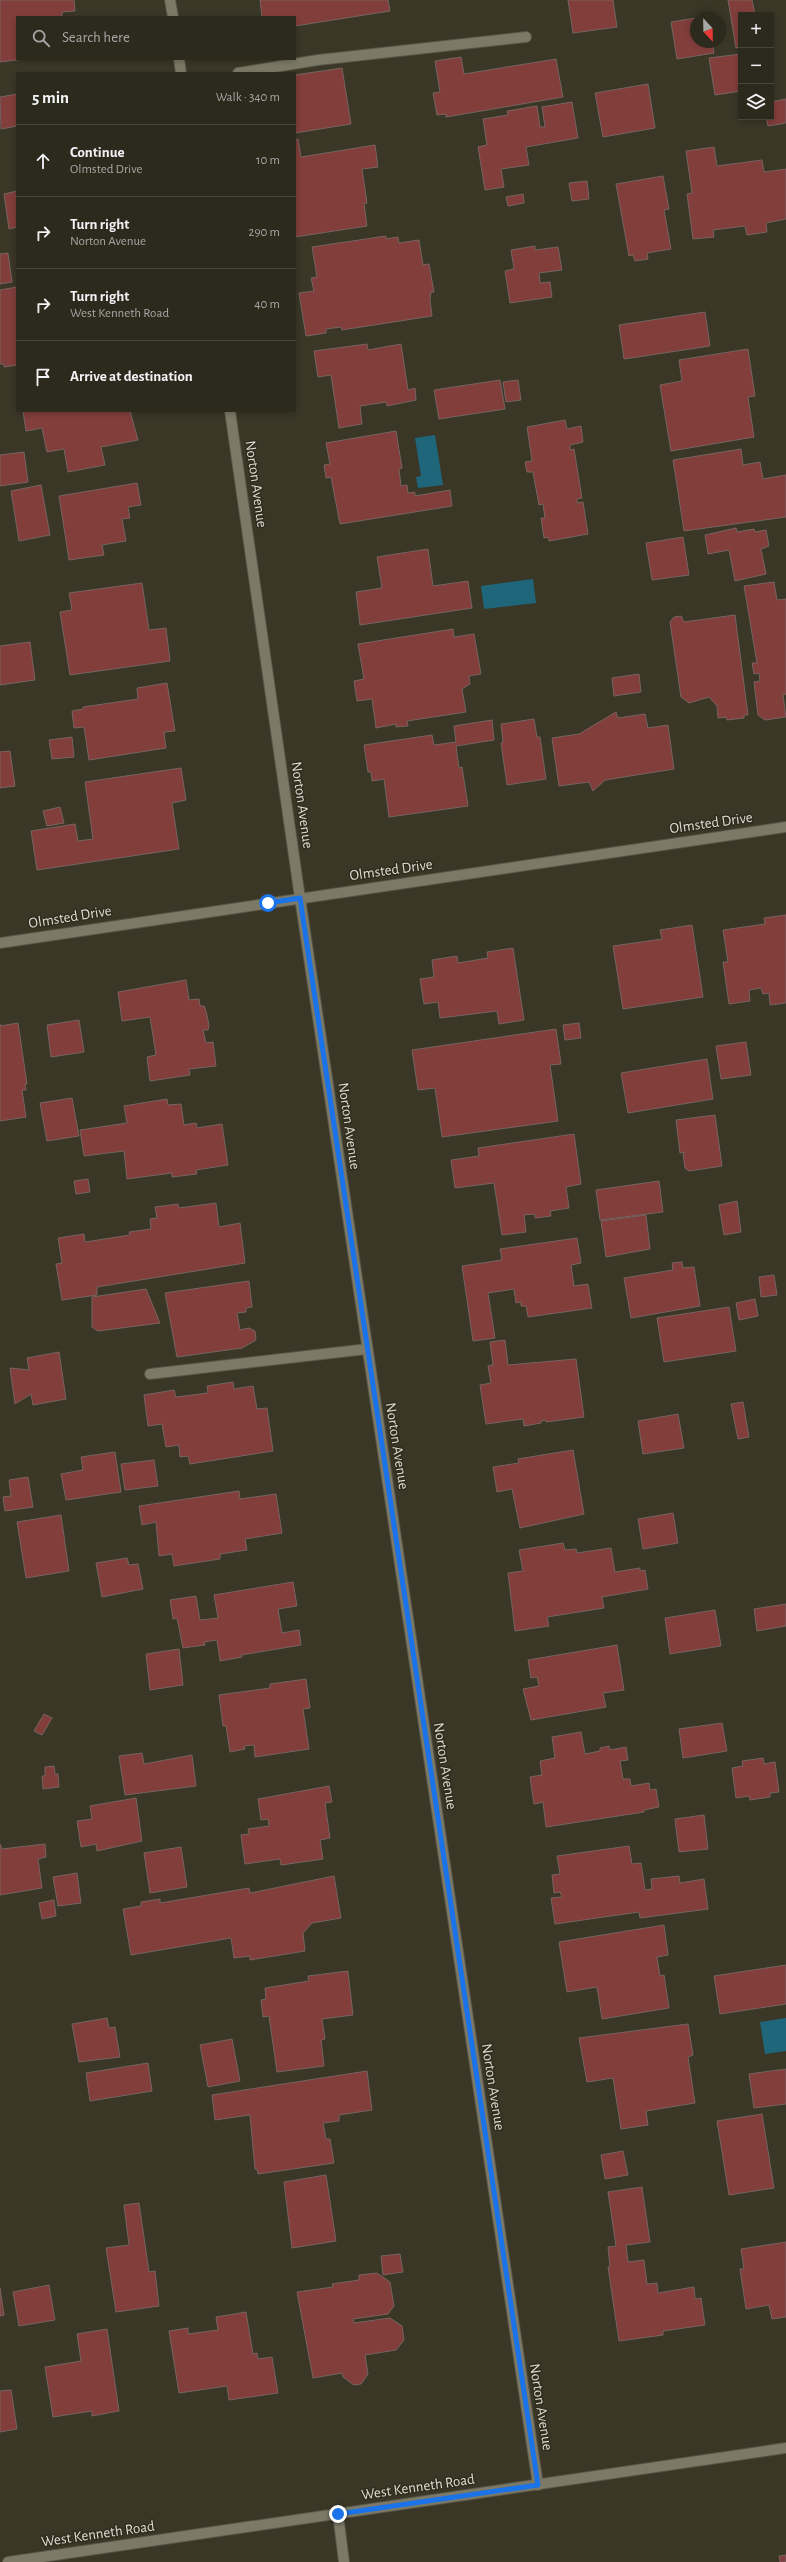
<!DOCTYPE html>
<meta charset="utf-8">
<style>
body{margin:0;font-family:"Alegreya Sans",sans-serif;background:#343126;color:#f1f3f6}
.controls{position:absolute;right:12px;top:12px;display:grid;overflow:hidden;border-radius:0px;box-shadow:0 2px 6px #0003}
.controls button{width:36px;height:36px;display:grid;place-items:center;padding:0;border:0;border-bottom:1px solid #48453b;background:#2c291d;color:#f1f3f6;font:20px sans-serif}
.compass{position:absolute;left:690px;top:12px;width:36px;height:36px;border-radius:50%;background:#2c291d;box-shadow:0 2px 6px #0003;rotate:158deg}
.stop{position:absolute;width:12px;height:12px;margin:-9px;border:3px solid #1a73e8;border-radius:50%;background:#fff}
.stop.end{background:#1a73e8;border-color:#fff;box-shadow:0 1px 4px #0008}
.list{margin:0;padding:0;list-style:none}
h2{display:flex;justify-content:space-between;align-items:center;height:52px;margin:0;padding:0 16px;font-size:17px}
h2 small{font-size:13px;font-weight:400;color:#a6a6a4}
.list li{display:grid;grid-template-columns:26px 1fr auto;gap:12px;align-items:center;box-sizing:border-box;height:72px;padding:0 16px;border-top:1px solid #48453b}
.list b{display:block;font-size:15px;white-space:nowrap}
.list p{margin:0;font-size:13px;white-space:nowrap;color:#a6a6a4}
.list em{font-size:13px;font-style:normal;color:#a6a6a4}
.icon{flex:none;width:22px;height:22px;fill:none;stroke:currentColor;stroke-width:2;stroke-linecap:round;stroke-linejoin:round}
.map{position:relative;flex:none;width:786px;height:2562px;overflow:hidden}
.search{position:absolute;background:#2c291d;box-shadow:0 2px 6px #0003;left:16px;top:16px;width:280px;height:44px;display:flex;align-items:center;gap:10px;box-sizing:border-box;padding:0 14px;border-radius:0px;color:#a6a6a4;font-size:15px}
.panel{position:absolute;background:#2c291d;box-shadow:0 2px 6px #0003;left:16px;top:72px;width:280px;height:340px;border-radius:0px}
.map>svg:first-child{display:block}
</style>
<div class="map">
<svg width="786" height="2562" viewBox="0 0 786 2562">
<rect width="100%" height="100%" fill="#3a3727"/>
<g fill="#20667b">
<path d="M435,435l8,50 -25,3 -2,-11 5,-1 -6,-38z"/>
<path d="M533,579l3,24 -52,6 -3,-23z"/>
<path d="M786,2018v33l-21,3 -5,-32z"/>
</g>
<g fill="#813e3b" stroke="#786361">
<path d="M0,0h74l1,11 -13,1v5h-45v42h7l-24,3z"/>
<path d="M260,0h128l2,11 -95,15v-9h-33z"/>
<path d="M568,0h45l4,27 -44,6z"/>
<path d="M728,0h24l3,15h-14v32l-5,1z"/>
<path d="M708,16v2h-12v24h16l2,11 -37,6 -6,-37z"/>
<path d="M741,54v37l-26,4 -6,-37z"/>
<path d="M461,57l3,17 92,-15 7,38 -117,20v-3l-9,1 -4,-22 7,-1 -5,-31z"/>
<path d="M342,68l9,56 -56,9v-58z"/>
<path d="M648,84l7,44 -52,9 -8,-44z"/>
<path d="M17,94v32l-16,3 -1,-32z"/>
<path d="M786,99v24l-18,3 -2,-9h5v-15z"/>
<path d="M572,102l6,36 -52,9 3,18 -28,4 3,18 -19,3 -7,-43 9,-2 -4,-26 25,-4 -1,-4 30,-5 3,21h5l-3,-20z"/>
<path d="M298,139l3,18 74,-12 3,22 -16,2 5,34 -3,1 3,22 -72,11v-97z"/>
<path d="M714,147l3,19 45,-6 2,12 22,-3v50l-20,4 1,9 -20,3 -2,-9 -32,4 1,7 -21,2 -6,-45 5,-1 -6,-42z"/>
<path d="M663,176l6,33 -5,1 7,39 -24,4 1,6 -13,2 -2,-6 -4,1 -13,-72z"/>
<path d="M587,181l2,18 -17,2 -3,-18z"/>
<path d="M17,191v36l-8,2 -5,-35z"/>
<path d="M523,194l1,9 -16,3 -2,-9z"/>
<path d="M386,236v3l12,-2 1,6 20,-3 4,25 6,-1 5,28h-3l-1,8 2,16 -90,14 -1,-3 -15,2v4l-20,3 -7,-43 15,-2 -3,-13 6,-1 -5,-30z"/>
<path d="M535,246v4l23,-3 4,23 -23,3 1,10 10,-1 2,15 -42,6 -5,-32 9,-2 -3,-19z"/>
<path d="M8,253l4,29 -12,2v-30z"/>
<path d="M17,287v78l-13,2v-3h-4v-74z"/>
<path d="M705,312l5,34 -86,13 -5,-34z"/>
<path d="M367,344l1,6 33,-6 7,46 7,-2 1,12 -29,6 -1,-4 -26,4 2,18 -23,4 -8,-53 -13,2 -4,-26z"/>
<path d="M748,349l7,47 -7,1 6,40 -83,14 -11,-66 22,-4 -3,-21z"/>
<path d="M500,380l5,29 -66,10 -5,-29z"/>
<path d="M518,380l3,20 -15,2 -3,-20z"/>
<path d="M23,411h107l8,29 -37,7 4,18 -37,7 -4,-23 -17,3 -5,-24 -16,3z"/>
<path d="M565,420l2,9 14,-3 2,16 -13,3v5l4,-1 8,49 -5,1v4l6,-1 5,32 -39,7 -1,-4 -4,1 -3,-20h4l-2,-14 -4,1 -6,-33h-6l-2,-10 7,-1 -5,-34z"/>
<path d="M396,431l6,37 -3,1 2,17 6,-1 1,8 7,-1v4l35,-6 2,16 -112,18 -9,-47 -5,1 -2,-13 6,-1 -4,-21z"/>
<path d="M741,449l2,16 17,-3 3,17 23,-4v42l-102,14 -11,-71z"/>
<path d="M24,452l4,30 -28,4v-31z"/>
<path d="M137,483l4,22 -13,2 2,11 -8,1 4,22 -24,4 2,10 -35,5 -10,-64z"/>
<path d="M41,485l9,50 -31,6 -8,-50z"/>
<path d="M736,528l1,4 17,-3 1,3 11,-2 3,16 -8,3 5,25 -31,7 -6,-31 -21,4 -3,-19z"/>
<path d="M683,537l6,38 -37,5 -6,-37z"/>
<path d="M428,549l5,37 35,-5 4,27 -112,17 -4,-33 26,-4 -5,-31z"/>
<path d="M774,582l3,18 9,-1v95l-3,1 3,22 -21,3 -7,-5 -4,-33 6,-1 -1,-8 -5,1 -2,-11h5l-13,-77z"/>
<path d="M142,583l7,47 17,-2 4,33 -100,14 -10,-63 12,-2 -3,-17z"/>
<path d="M735,615l13,100h-4v3l-17,2 -1,-3 -8,1 -1,-12 -8,-9 -20,6 -8,-6 -11,-75 4,-5 7,-1 3,6z"/>
<path d="M453,629l1,8 20,-3 7,40 -12,2 1,8 -8,5 4,23 -59,9 1,5 -12,1v-3l-20,4 -4,-29 -15,2 -3,-20 10,-2 -6,-35z"/>
<path d="M30,642l5,38 -35,5v-39z"/>
<path d="M639,674l2,18 -27,4 -2,-18z"/>
<path d="M167,683l8,48 -11,1 2,16 -77,12 -5,-33 -10,1 -2,-17 11,-2v-2l55,-8 -1,-11z"/>
<path d="M616,712l2,6 27,-4 3,14 20,-3 6,44 -69,11 -12,11 -4,-9 -30,4 -7,-48 27,-4z"/>
<path d="M534,719l3,18h3l6,42 -39,6 -6,-42 2,-1 -2,-18z"/>
<path d="M492,720l2,20 -38,6 3,22 3,-1 6,39 -79,11 -5,-38 -12,2 -1,-9h-3l-4,-27 68,-10 2,10 22,-3 -2,-16z"/>
<path d="M72,737l2,20 -22,2 -3,-19z"/>
<path d="M10,751l5,35 -15,2v-36z"/>
<path d="M181,768l5,32 -14,3 7,46 -142,21 -6,-39 44,-7 3,17 15,-2 -8,-57z"/>
<path d="M60,807l4,16 -17,3 -4,-15z"/>
<path d="M786,915v88l-16,2 -1,-12 -6,1 -2,-6 -12,2 1,11 -21,3 -6,-42h5l-5,-32 42,-6 -1,-6z"/>
<path d="M692,925l11,72 -80,12 -10,-63 49,-7 -2,-9z"/>
<path d="M513,948l11,72 -25,4 -2,-13 -57,7 -2,-16 -14,2 -4,-25 14,-2 -2,-17 25,-4 1,7 30,-5 -1,-6z"/>
<path d="M186,980l3,20 10,-1 1,7h4l2,5 3,14 -1,5h-5l3,13 7,-1 3,24 -27,3 1,6 -40,6 -3,-24 9,-2 -6,-38 -28,4 -4,-29z"/>
<path d="M79,1020l5,32 -33,5 -4,-32z"/>
<path d="M18,1023l9,61h-2l1,6h-4l4,27 -26,4v-97v2z"/>
<path d="M579,1023l2,15 -16,2 -2,-15z"/>
<path d="M556,1029l5,35 -11,1 8,56 -116,16 -7,-49 -17,2 -6,-40z"/>
<path d="M746,1042l5,33 -30,4 -5,-33z"/>
<path d="M707,1059l6,40 -85,14 -7,-40z"/>
<path d="M72,1098l7,38 -32,5 -7,-38z"/>
<path d="M167,1099l1,6 13,-1 3,21 12,-2 1,5 25,-4 6,41 -32,5 1,4 -25,3v-4l-45,6 -3,-28 -40,5 -4,-26 47,-7 -3,-17z"/>
<path d="M715,1115l7,51 -33,5 -4,-3 -2,-14 2,-2 -5,1 -4,-33z"/>
<path d="M574,1134l7,50 -15,3 3,21 -19,3 1,5 -16,2v-4l-11,1 2,17 -24,3 -8,-52 -39,5 -4,-28 28,-4 -1,-8z"/>
<path d="M88,1179l2,13 -14,2 -2,-13z"/>
<path d="M659,1181l4,31 -63,8 -4,-30z"/>
<path d="M737,1201l4,31 -17,3 -5,-30z"/>
<path d="M216,1203l3,24 21,-4 5,40 -148,24v8l-35,5 -6,-36 6,-1 -4,-25 26,-4 1,8 45,-7 -1,-3 22,-3 -1,-10 7,-1 -2,-11 23,-3 1,4z"/>
<path d="M646,1215l4,34 -44,8 -5,-36z"/>
<path d="M577,1238l4,25 -10,2 3,21 14,-2 4,24 -64,9 -2,-11h-5v-4l-5,1 -2,-14 -26,4 7,45 -22,3 -11,-75 40,-6 -2,-11z"/>
<path d="M682,1262l1,6 11,-1 6,39 -69,12 -7,-40 49,-8 -1,-7z"/>
<path d="M774,1275l3,20 -16,2 -2,-20z"/>
<path d="M249,1281l3,26 -6,1v4l-9,1 3,17 9,-2 6,3 1,9 -14,8 -65,9 -12,-64z"/>
<path d="M146,1289l14,34 -62,8 -6,-4v-30z"/>
<path d="M755,1299l3,17 -19,4 -3,-17z"/>
<path d="M729,1307l7,44 -72,11 -7,-44z"/>
<path d="M505,1340l3,25 68,-6 8,58 -38,5v-2l-5,1v2l-17,3 -1,-7 -37,5 -6,-39 11,-2 -3,-17 5,-1 -3,-23z"/>
<path d="M59,1352l7,47 -33,6 -2,-11 -16,10 -5,-36 19,2 -2,-12z"/>
<path d="M233,1382l1,7 19,-3 4,23 10,-1 6,43 -83,13 -2,-8 -8,1 -1,-12 -13,2 -4,-23 -14,2 -4,-31 30,-5 2,7 32,-4 -1,-7z"/>
<path d="M743,1402l6,35 -11,2 -7,-35z"/>
<path d="M678,1414l6,34 -41,6 -5,-33z"/>
<path d="M573,1450l11,64 -64,14 -8,-39 -15,3 -4,-25 26,-4 -1,-4z"/>
<path d="M115,1452l6,40 -55,8 -5,-26 22,-4 -2,-13z"/>
<path d="M154,1460l4,26 -33,4 -4,-26z"/>
<path d="M28,1477l5,30 -28,4 -2,-14 8,-1 -2,-16z"/>
<path d="M239,1491l1,8 36,-5 6,39 -37,6 2,11 -27,4v5l-46,7 -2,-12 -13,2 -3,-34 -14,3 -3,-19z"/>
<path d="M673,1513l5,30 -35,6 -5,-30z"/>
<path d="M61,1515l8,56 -43,7 -9,-56z"/>
<path d="M563,1543l2,7 11,-1 1,4 34,-5 4,24 25,-4v3l5,-1 3,19 -46,8 2,11 -57,9 2,9 -34,5 -7,-58 15,-2 -4,-21z"/>
<path d="M127,1558l2,7 9,-1 5,25 -41,8 -6,-34z"/>
<path d="M293,1582l4,24 -19,3 4,24 17,-3 2,15 -60,10 1,2 -22,4 -3,-21 -13,2 1,3 -22,3 -6,-30 -4,1 -3,-19 26,-4 4,24 18,-2 -4,-23z"/>
<path d="M786,1604v22l-29,5 -3,-22z"/>
<path d="M715,1610l6,36 -51,8 -5,-36z"/>
<path d="M617,1645l7,45 -21,3 3,14 -75,13 -8,-31 16,-3 -2,-9 -6,1 -3,-18z"/>
<path d="M179,1649l4,36 -33,5 -4,-36z"/>
<path d="M306,1679l4,29 -7,1 6,40 -54,8 -1,-12 -10,1 1,3 -15,3 -4,-26h-3l-4,-31 51,-7v-4z"/>
<path d="M44,1714l8,4 -10,17 -8,-4z"/>
<path d="M722,1723l5,28 -44,7 -4,-29z"/>
<path d="M581,1732l4,22 15,-3v-3l9,-2 1,4 16,-3 2,13 -8,1 3,18h7l1,7 18,-3 1,7 6,-1 3,18 -15,3v2l-98,15 -3,-25 -9,2 -4,-27 12,-2 -2,-14 15,-3 -3,-21z"/>
<path d="M142,1753l2,11 48,-9 4,31 -71,9 -6,-39z"/>
<path d="M763,1758l1,6 11,-2 4,30 -9,1v4l-20,3 -1,-4 -13,2 -4,-30 11,-2 -1,-5z"/>
<path d="M54,1766l1,8h3l1,13 -16,2 -1,-13h3v-9z"/>
<path d="M329,1786l3,16 -7,1 5,35 -10,2 3,19 -42,6 -1,-6 -35,5 -4,-29 8,-1 -1,-5 21,-3 -1,-7 -7,1 -3,-21z"/>
<path d="M136,1798l6,43 -45,10 -1,-7 -15,3 -4,-26 15,-2 -2,-13z"/>
<path d="M704,1815l4,34 -29,3 -4,-33z"/>
<path d="M0,1844l2,5 43,-5 1,13 -8,2 4,29 -42,7z"/>
<path d="M629,1846l3,18 9,-1 4,27 7,-1 -1,-10 28,-3 1,7 24,-4 4,30 -68,9 -1,-6 -84,12 -4,-26 11,-1 -2,-5 -6,1 -2,-18 8,-1 -3,-18z"/>
<path d="M181,1847l6,40 -37,6 -6,-40z"/>
<path d="M77,1873l4,30 -23,3 -5,-29z"/>
<path d="M334,1876l7,42 -29,5 -9,10 2,18 -55,9v-4l-16,2 -3,-20 -100,17 -8,-46 18,-3v-4l19,-3v4l89,-15 1,5z"/>
<path d="M54,1900l2,16 -14,3 -3,-16z"/>
<path d="M664,1925l4,30 -11,2 3,19 4,-1 5,33 -67,11 -5,-32 -30,5 -8,-50z"/>
<path d="M786,1965v39l-66,10 -6,-38z"/>
<path d="M348,1971l5,44 -31,4 3,20 -4,1 3,26 -47,6 -8,-56 -6,1 -2,-17 5,-1 -1,-11 44,-7 -1,-5z"/>
<path d="M107,2018l2,10 6,-1 5,30 -41,5 -7,-38z"/>
<path d="M688,2024l5,31 -5,2 7,46 -49,8 2,14 -27,4 -8,-51 -26,4 -8,-44z"/>
<path d="M232,2039l8,42 -32,6 -8,-42z"/>
<path d="M148,2063l4,28 -62,10 -4,-28z"/>
<path d="M786,2069v35l-32,4 -5,-34z"/>
<path d="M367,2071l5,39 -33,5v6l-16,2 3,16h4l4,24 -76,11 -1,-5h-2l-5,-54 -35,5 -3,-25z"/>
<path d="M762,2114l12,74 -45,7 -12,-74z"/>
<path d="M623,2151l5,24 -23,4 -4,-24z"/>
<path d="M326,2175l10,66 -44,7 -8,-66z"/>
<path d="M642,2187l8,55 -24,3 2,17 16,-2 3,24 10,-1 1,10 36,-6 1,12 6,-1 4,27 -42,6v4l-44,6 -11,-74h2l-2,-20 8,-1 -8,-54z"/>
<path d="M139,2203l10,69 6,-1 4,35 -43,6 -10,-64 23,-3 -5,-40z"/>
<path d="M786,2242v75l-14,2 -3,-14 -23,4 -6,-40h4l-3,-20z"/>
<path d="M400,2254l3,18 -20,3 -2,-19z"/>
<path d="M377,2273l13,9 4,24 -6,8 -35,5 1,4 36,-5 12,8 2,14 -8,10 -31,5 3,19 -7,10 -7,1 -11,-8 -1,-4 -29,5 -16,-86 36,-5 -1,-3 27,-4v-5z"/>
<path d="M49,2285l6,35 -36,6 -6,-34z"/>
<path d="M0,2288l4,27 -4,1z"/>
<path d="M246,2312l7,42 4,-1 1,6 14,-2 6,36 -49,7 -2,-14 -48,7 -10,-62 19,-3v6l30,-4 -2,-13z"/>
<path d="M107,2329l12,82 -27,5v-5l-39,6 -8,-50 36,-6 -4,-27z"/>
<path d="M11,2390l6,39 -17,3v-41z"/>
<path d="M786,2555v7h-6l-1,-6z"/>
</g>
<g fill="none" stroke-linecap="round" stroke-linejoin="round">
<defs>
<g id="service">
<path d="M238,73l80,-13 208,-23"/>
<path d="M150,1374l217,-25"/>
</g>
<g id="minor">
<path d="M170,0l3,17"/>
<path d="M179,59l2,14"/>
<path d="M230,411l70,487 238,1587"/>
<path d="M0,943l786,-116"/>
<path d="M338,2514l6,48"/>
</g>
<path id="tertiary" d="M8,2562l778,-114"/>
</defs>
<use href="#service" stroke="#575446" stroke-width="12"/>
<use href="#minor" stroke="#575446" stroke-width="12"/>
<use href="#tertiary" stroke="#575446" stroke-width="12"/>
<use href="#service" stroke="#7c7967" stroke-width="10"/>
<use href="#minor" stroke="#7c7967" stroke-width="10"/>
<use href="#tertiary" stroke="#7c7967" stroke-width="10"/>
</g>
<g fill="none" stroke-linecap="round" stroke-linejoin="round">
<path stroke="#1a73e8" stroke-width="5" d="M268,903l32,-5 238,1587 -200,29"/>
</g>
<g text-anchor="middle" dominant-baseline="central" stroke-width="3" stroke-linejoin="round" paint-order="stroke">
<g font-size="15" fill="#dfddd3" stroke="#302d1e">
<text transform="translate(256 484) rotate(82)">Norton Avenue</text>
<text transform="translate(302 805) rotate(82)">Norton Avenue</text>
<text transform="translate(711 823) rotate(-8)">Olmsted Drive</text>
<text transform="translate(391 870) rotate(-8)">Olmsted Drive</text>
<text transform="translate(70 917) rotate(-9)">Olmsted Drive</text>
<text transform="translate(349 1126) rotate(82)">Norton Avenue</text>
<text transform="translate(397 1446) rotate(81)">Norton Avenue</text>
<text transform="translate(445 1766) rotate(81)">Norton Avenue</text>
<text transform="translate(493 2087) rotate(81)">Norton Avenue</text>
<text transform="translate(541 2407) rotate(81)">Norton Avenue</text>
<text transform="translate(418 2487) rotate(-8)">West Kenneth Road</text>
<text transform="translate(98 2534) rotate(-8)">West Kenneth Road</text>
</g>
</g>
</svg>
<div class="controls">
<button>+</button>
<button>−</button>
<button><svg class="icon" aria-label="layers" viewBox="0 0 24 24"><path d="M12 4l9 5-9 5-9-5zM3 14l9 5 9-5"/></svg></button>
</div>
<svg class="compass" viewBox="-18 -18 36 36"><path d="M0-13l5 13h-10z" fill="#e53935"/><path d="M0 13l5-13h-10z" fill="#a6a6a4"/></svg>
<div class="stop" style="left:268px;top:903px"></div>
<div class="stop end" style="left:338px;top:2514px"></div>
<div class="search"><svg class="icon" aria-label="search" viewBox="0 0 24 24"><circle cx="10" cy="10" r="6"/><path d="M15 15l6 6"/></svg>Search here</div>
<section class="panel">
<h2>5 min<small>Walk · 340 m</small></h2>
<ul class="list">
<li><svg class="icon" aria-label="ahead" viewBox="0 0 24 24"><path d="M12 20V5M6 11l6-6 6 6"/></svg><div><b>Continue</b><p>Olmsted Drive</p></div><em>10 m</em></li>
<li><svg class="icon" aria-label="right" viewBox="0 0 24 24"><path d="M7 20v-9h11M14 6l5 5-5 5"/></svg><div><b>Turn right</b><p>Norton Avenue</p></div><em>290 m</em></li>
<li><svg class="icon" aria-label="right" viewBox="0 0 24 24"><path d="M7 20v-9h11M14 6l5 5-5 5"/></svg><div><b>Turn right</b><p>West Kenneth Road</p></div><em>40 m</em></li>
<li><svg class="icon" aria-label="arrive" viewBox="0 0 24 24"><path d="M6 21V4h12l-3 4 3 4H6"/></svg><div><b>Arrive at destination</b></div></li>
</ul>
</section>
</div>
